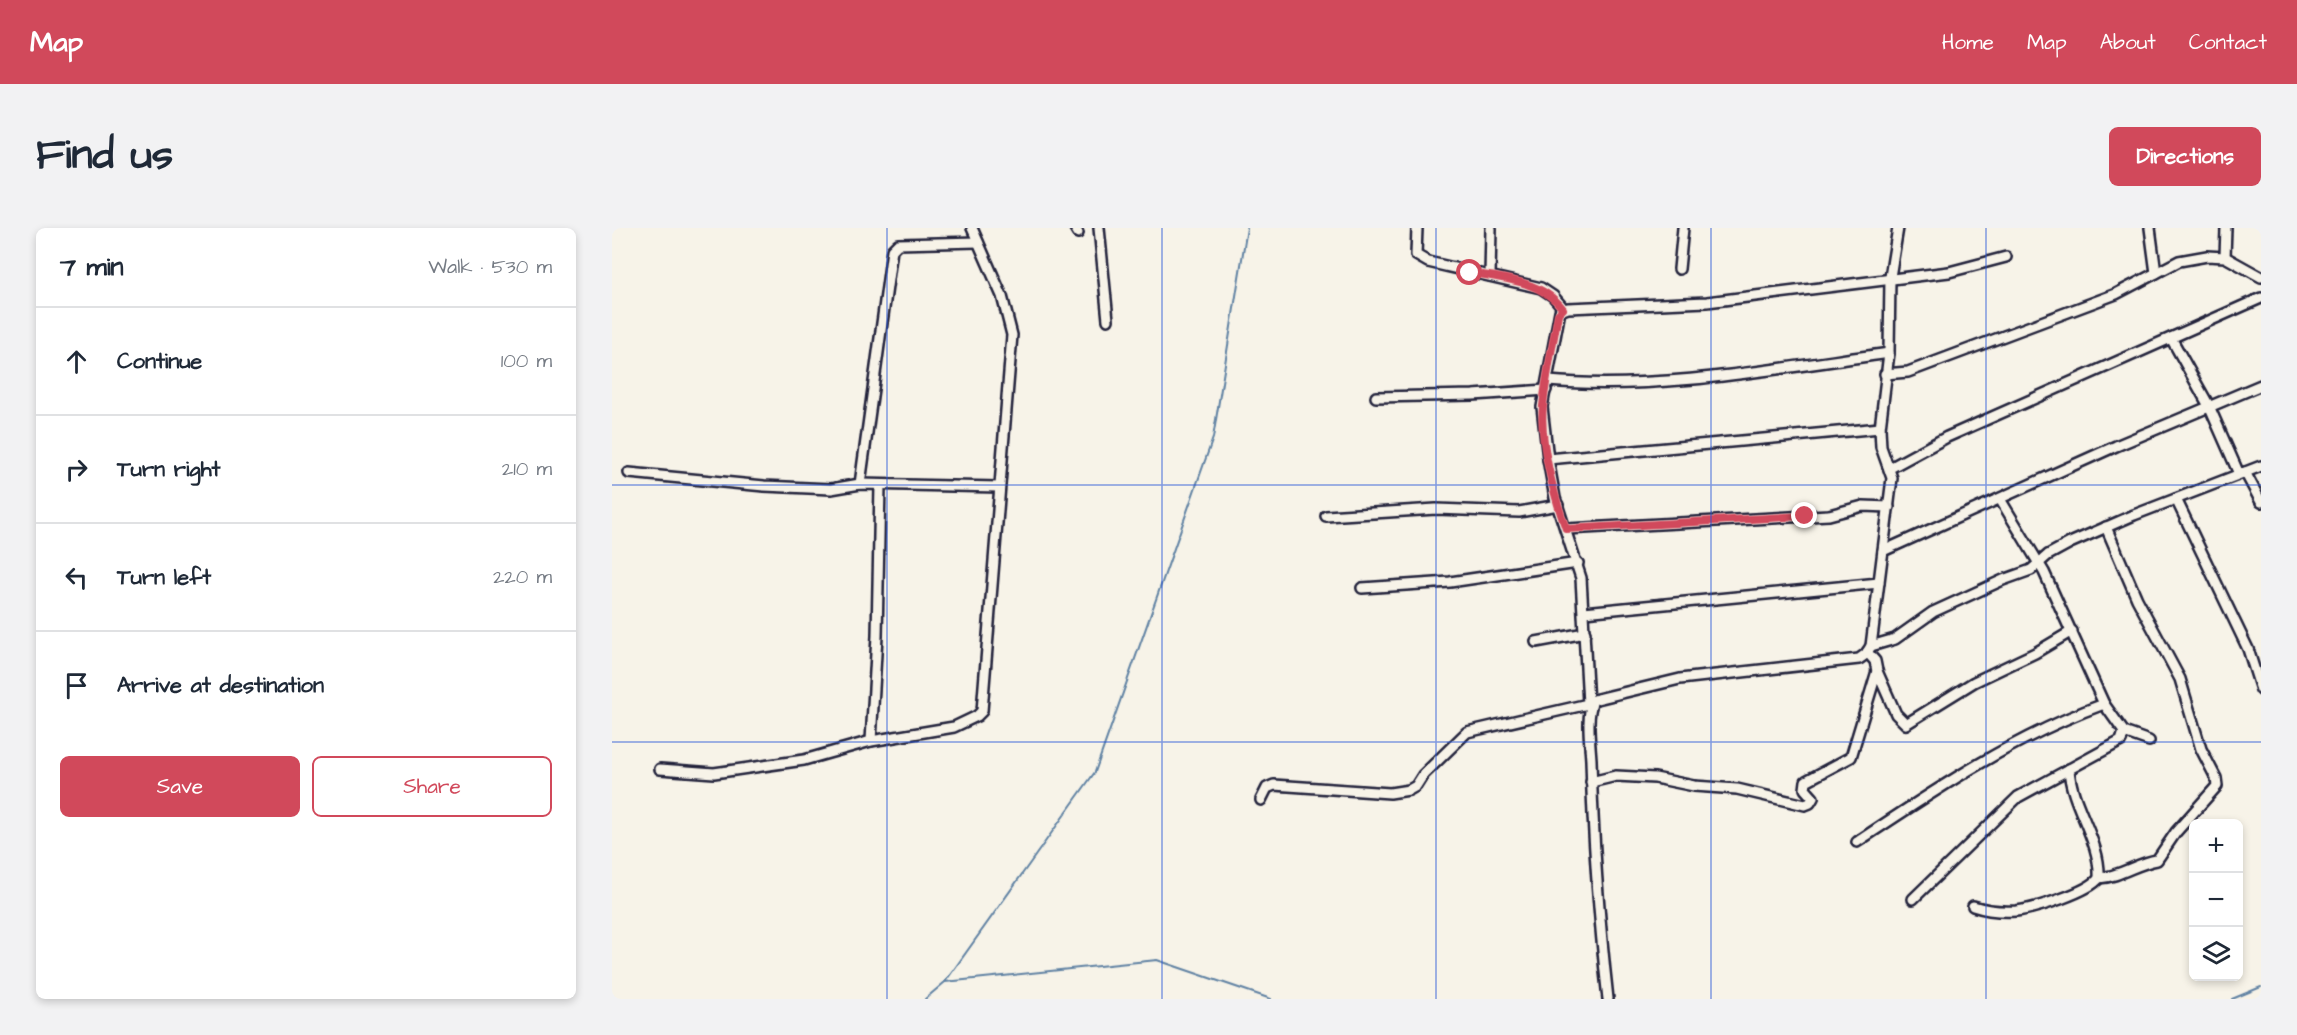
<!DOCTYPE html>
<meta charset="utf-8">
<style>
body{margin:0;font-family:"Architects Daughter",sans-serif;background:#f2f2f3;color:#1f2937}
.controls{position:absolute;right:18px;bottom:18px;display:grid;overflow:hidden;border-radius:9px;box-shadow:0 3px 9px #0003}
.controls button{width:54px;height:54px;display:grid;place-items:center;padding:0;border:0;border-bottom:2px solid #e0e1e3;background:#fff;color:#1f2937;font:30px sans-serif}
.stop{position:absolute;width:18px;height:18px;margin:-14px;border:4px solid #d1495b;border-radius:50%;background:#fff}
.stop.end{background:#d1495b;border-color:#fff;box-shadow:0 2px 6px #0008}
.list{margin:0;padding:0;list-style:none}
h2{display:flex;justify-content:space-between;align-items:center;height:78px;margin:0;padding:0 24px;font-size:26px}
h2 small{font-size:20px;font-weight:400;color:#747a83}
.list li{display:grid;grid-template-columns:39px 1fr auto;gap:18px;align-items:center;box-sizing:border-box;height:108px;padding:0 24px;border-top:2px solid #e0e1e3}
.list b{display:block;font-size:22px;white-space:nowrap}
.list em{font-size:20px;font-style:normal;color:#747a83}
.actions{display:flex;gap:12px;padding:18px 24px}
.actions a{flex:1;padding:14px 0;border:2px solid #d1495b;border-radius:9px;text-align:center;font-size:21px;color:#d1495b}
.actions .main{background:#d1495b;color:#fff}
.icon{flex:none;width:33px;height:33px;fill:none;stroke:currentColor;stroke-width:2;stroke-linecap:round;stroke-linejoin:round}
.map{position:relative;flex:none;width:1649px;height:771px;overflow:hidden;border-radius:9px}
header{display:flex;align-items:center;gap:36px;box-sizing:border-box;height:84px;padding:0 30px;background:#d1495b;color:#fff}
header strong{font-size:28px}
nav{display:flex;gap:33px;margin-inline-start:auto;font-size:21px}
.intro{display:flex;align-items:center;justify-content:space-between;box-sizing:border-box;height:144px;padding:0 36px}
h1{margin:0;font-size:42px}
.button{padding:15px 27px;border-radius:9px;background:#d1495b;color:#fff;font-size:21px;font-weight:700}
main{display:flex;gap:36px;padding:0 36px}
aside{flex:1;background:#fff;border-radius:9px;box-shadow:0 3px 9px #0003}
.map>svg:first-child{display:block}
</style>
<header>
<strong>Map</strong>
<nav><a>Home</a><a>Map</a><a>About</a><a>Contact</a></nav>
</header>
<div class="intro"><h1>Find us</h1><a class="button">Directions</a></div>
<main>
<aside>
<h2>7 min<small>Walk · 530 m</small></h2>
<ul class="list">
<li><svg class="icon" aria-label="ahead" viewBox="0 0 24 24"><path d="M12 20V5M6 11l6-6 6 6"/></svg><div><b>Continue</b></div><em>100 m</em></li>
<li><svg class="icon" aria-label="right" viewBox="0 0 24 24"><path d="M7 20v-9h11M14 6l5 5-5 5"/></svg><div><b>Turn right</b></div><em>210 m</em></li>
<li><svg class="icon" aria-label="left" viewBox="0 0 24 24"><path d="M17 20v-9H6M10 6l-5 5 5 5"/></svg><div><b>Turn left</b></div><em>220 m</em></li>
<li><svg class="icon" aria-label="arrive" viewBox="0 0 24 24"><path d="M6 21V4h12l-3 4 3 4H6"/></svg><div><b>Arrive at destination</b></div></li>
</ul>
<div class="actions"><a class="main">Save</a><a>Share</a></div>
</aside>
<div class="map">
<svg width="1649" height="771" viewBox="0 0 1649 771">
<rect width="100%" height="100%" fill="#f7f3e8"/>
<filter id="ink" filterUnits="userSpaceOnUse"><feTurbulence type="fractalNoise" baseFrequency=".0167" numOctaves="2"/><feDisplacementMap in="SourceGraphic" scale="12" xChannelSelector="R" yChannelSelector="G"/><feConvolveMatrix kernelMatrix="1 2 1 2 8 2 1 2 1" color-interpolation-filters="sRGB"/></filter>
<g filter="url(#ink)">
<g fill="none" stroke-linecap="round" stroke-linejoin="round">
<g stroke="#6082a3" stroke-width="2">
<path d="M333,754l212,-22 114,39"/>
<path d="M313,771l20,-17 150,-210 118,-334 34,-210"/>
<path d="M1620,771l29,-12"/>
</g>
<defs>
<g id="minor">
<path d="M463,0l3,5"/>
<path d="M487,0l9,92"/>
<path d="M805,0l-1,27 12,7 113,26 12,8 11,13"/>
<path d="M1538,0l6,45"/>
<path d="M1613,29l1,-29"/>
<path d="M1067,41l4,-41"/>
<path d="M878,48l1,-48"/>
<path d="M1559,110l38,68 30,68"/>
<path d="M1273,146l23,-2 208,-78 63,-33 28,-5 18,1 36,20"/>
<path d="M936,153c110,10 232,-13 341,-28"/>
<path d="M764,169l97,-2 73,-5"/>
<path d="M936,231l332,-31"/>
<path d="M1278,240l57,-31 314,-139"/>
<path d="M1633,244l16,30"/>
<path d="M17,245l135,13 67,3 29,-5 139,3"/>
<path d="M248,256l32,-234 6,-6 80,-2"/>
<path d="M1388,271l44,73 60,132 20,28 25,9"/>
<path d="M1564,271l72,150 13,41"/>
<path d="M714,288l110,-7 83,3 39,-7"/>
<path d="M954,301l263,-14 34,-9 26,1"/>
<path d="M1271,323l233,-105 145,-61"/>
<path d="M750,360l88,-6 128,-19"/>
<path d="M972,384l295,-29"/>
<path d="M924,414l49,-9"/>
<path d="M1259,418l24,-7 38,-27 70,-32 28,-10 17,-15 22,-12 64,-28 127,-49"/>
<path d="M1265,443l19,43 10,10 68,-42 61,-29 37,-22"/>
<path d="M979,478l-3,-2 -7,-126 -26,-80 -7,-39 -6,-52 18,-96 8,-3 139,-6 242,-30 57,-15"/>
<path d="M259,513l6,-105 3,-151"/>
<path d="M48,541l54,4 90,-13 67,-19 83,-14 23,-11 5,-5 30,-376 -10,-39 -30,-68"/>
<path d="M979,554l25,-6 39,2 39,8 43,3 68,16 5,-2 3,-5 -8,-9 1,-8 45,-24 26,-86 -2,-10 -8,-9"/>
<path d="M649,572l6,-12 7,-3 116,8 19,-3 7,-4 7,-11 44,-43 121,-28"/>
<path d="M1245,614c78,-52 158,-106 247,-138"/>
<path d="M1487,650c21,-1 38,-15 58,-18l19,-28 41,-46 -1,-8 -15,-29 -21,-70 -43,-80 -31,-72"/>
<path d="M1301,671l105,-102 103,-56 3,-9"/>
<path d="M1361,678c15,5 27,6 43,5 18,-2 73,-19 83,-33 2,-38 -28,-72 -30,-109"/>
<path d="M996,771c-9,-80 -15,-159 -17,-239 -1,-18 -5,-43 2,-60l87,-21 179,-20 7,-5 5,-8 21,-168 -11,-31 -1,-19 9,-75 1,-76 8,-49"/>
</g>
</defs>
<use href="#minor" stroke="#22223b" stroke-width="14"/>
<use href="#minor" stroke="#f7f3e8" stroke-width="9"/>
</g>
</g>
<g fill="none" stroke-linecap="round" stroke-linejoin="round" filter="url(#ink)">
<path stroke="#d1495b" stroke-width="8" d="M858,45c33,5 72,8 93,36l-5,5c-5,30 -12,62 -15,92 -4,36 11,89 23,123l239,-13"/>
</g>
<path fill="none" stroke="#1d4ed8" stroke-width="1.5" stroke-opacity="0.55" d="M275,0v771M550,0v771M824,0v771M1099,0v771M1374,0v771M0,257h1649M0,514h1649"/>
</svg>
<div class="controls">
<button>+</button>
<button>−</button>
<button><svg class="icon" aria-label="layers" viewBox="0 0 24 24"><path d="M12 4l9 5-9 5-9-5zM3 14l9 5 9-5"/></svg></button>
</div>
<div class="stop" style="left:858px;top:45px"></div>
<div class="stop end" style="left:1193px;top:288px"></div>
</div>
</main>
